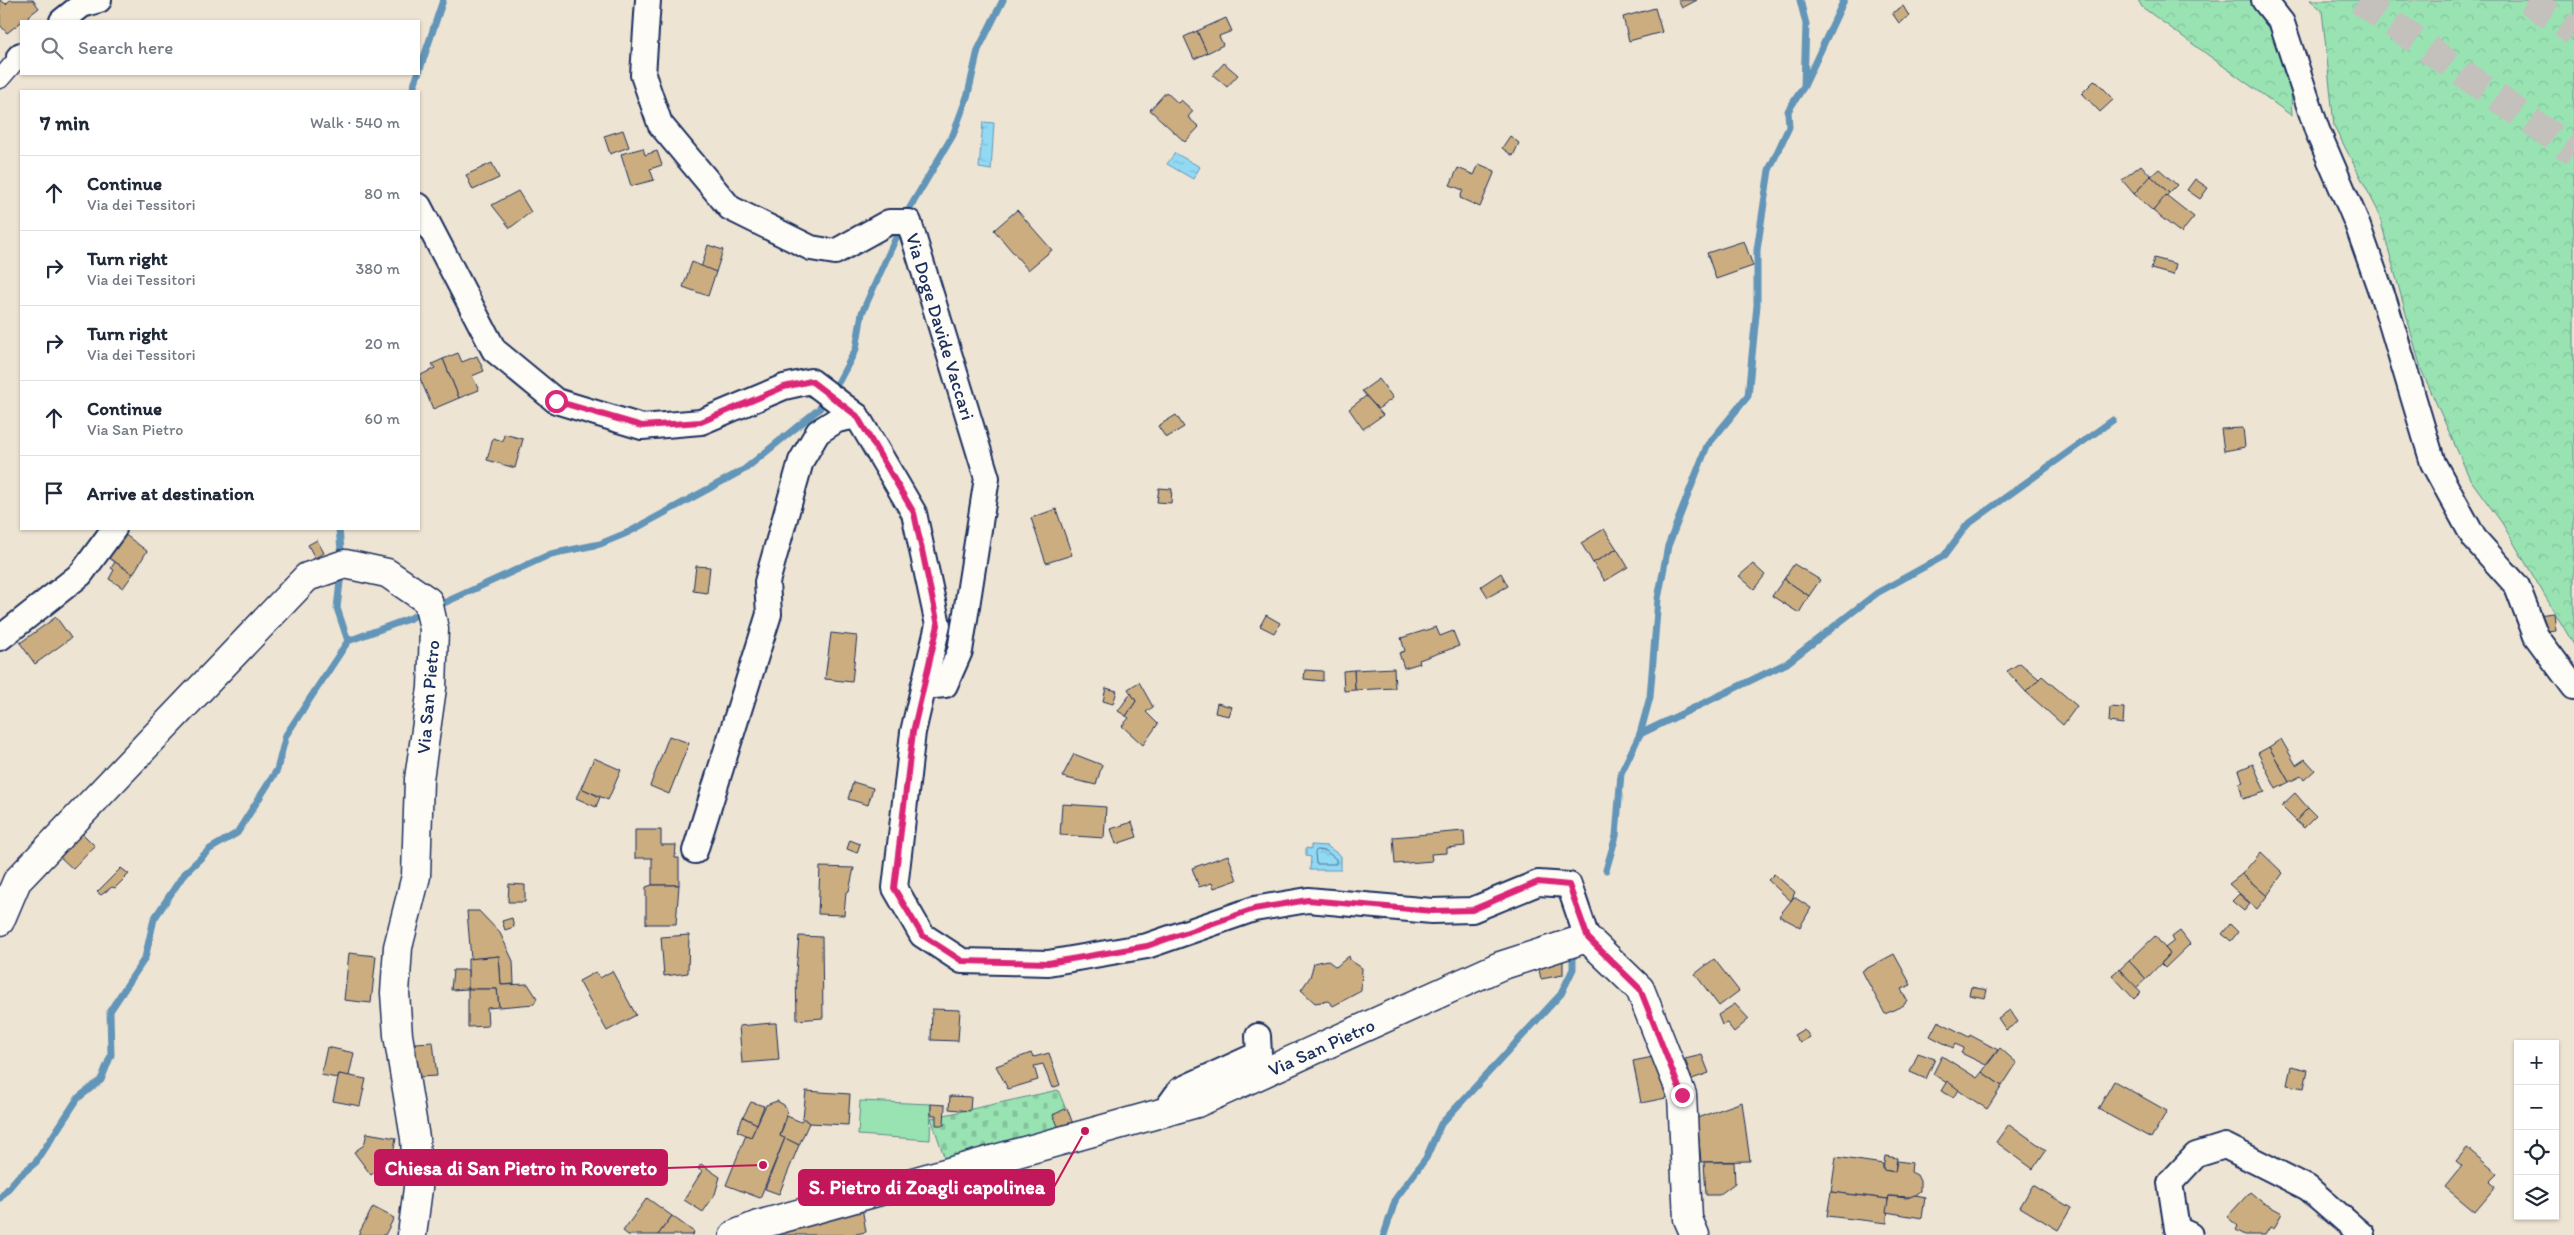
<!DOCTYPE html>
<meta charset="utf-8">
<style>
body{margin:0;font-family:Itim,sans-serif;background:#f6f6f7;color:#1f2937}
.controls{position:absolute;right:15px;bottom:15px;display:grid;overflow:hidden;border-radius:0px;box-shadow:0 1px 4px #0004}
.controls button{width:45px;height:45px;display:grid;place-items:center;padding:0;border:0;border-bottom:1px solid #e0e1e3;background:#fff;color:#1f2937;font:25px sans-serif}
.stop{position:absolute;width:15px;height:15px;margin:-11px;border:4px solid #db2777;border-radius:50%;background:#fff}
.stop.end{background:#db2777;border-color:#fff;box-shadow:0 1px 5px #0008}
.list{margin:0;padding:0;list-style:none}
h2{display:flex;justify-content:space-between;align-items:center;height:65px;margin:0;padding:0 20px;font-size:21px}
h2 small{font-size:16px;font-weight:400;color:#747a83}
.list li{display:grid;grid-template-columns:32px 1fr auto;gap:15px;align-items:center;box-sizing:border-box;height:75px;padding:0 20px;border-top:1px solid #e0e1e3}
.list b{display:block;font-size:19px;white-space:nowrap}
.list p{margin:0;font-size:16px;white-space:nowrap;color:#747a83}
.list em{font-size:16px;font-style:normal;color:#747a83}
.icon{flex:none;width:28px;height:28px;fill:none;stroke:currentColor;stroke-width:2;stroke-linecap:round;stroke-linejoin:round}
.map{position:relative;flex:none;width:2574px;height:1235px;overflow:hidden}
.search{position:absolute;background:#fff;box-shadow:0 1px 4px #0004;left:20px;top:20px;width:400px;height:55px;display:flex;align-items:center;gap:12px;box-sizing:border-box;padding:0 18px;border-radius:0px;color:#747a83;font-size:19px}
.panel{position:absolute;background:#fff;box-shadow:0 1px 4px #0004;left:20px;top:90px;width:400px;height:440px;border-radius:0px}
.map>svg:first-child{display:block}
</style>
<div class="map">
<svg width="2574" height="1235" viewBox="0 0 2574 1235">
<defs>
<pattern id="forest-crowns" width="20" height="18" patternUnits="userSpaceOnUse" patternTransform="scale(1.25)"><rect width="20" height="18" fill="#99e3b2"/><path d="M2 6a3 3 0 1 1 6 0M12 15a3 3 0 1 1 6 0" fill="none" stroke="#83c39c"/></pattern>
<pattern id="cemetery-stones" width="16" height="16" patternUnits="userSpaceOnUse" patternTransform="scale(1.25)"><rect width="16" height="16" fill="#99e3b2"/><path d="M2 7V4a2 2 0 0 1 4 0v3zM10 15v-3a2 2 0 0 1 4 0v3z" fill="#83c39c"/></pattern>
<pattern id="water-ripples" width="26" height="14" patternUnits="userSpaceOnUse" patternTransform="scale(1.25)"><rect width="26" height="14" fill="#92d9f4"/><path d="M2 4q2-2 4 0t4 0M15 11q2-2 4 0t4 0" fill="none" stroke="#7dbbd4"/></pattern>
</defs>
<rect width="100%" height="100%" fill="#eee4d3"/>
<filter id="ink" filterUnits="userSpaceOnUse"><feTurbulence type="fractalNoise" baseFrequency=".02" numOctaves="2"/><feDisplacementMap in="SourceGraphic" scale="10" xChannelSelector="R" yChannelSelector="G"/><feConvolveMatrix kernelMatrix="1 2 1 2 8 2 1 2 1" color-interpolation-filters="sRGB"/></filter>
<g filter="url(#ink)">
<g fill="url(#forest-crowns)" stroke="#5a8988">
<path d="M2138,0h121l29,20 4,96 -150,-109z"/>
<path d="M2310,0h264v645l-72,-122 -32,-44 -49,-110 -43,-158 -44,-85 -12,-116z"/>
</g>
<path fill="url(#cemetery-stones)" stroke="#5a8988" d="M1058,1090l19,46 -128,35 -18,-53z"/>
<path fill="#99e3b2" stroke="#5a8988" d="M860,1101l71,3 -1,36 -72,-5z"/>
<g fill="url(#water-ripples)" stroke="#6295b8">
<path d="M983,122l11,1 -3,47 -12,-2z"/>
<path d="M1175,153l25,14 -7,12 -26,-15z"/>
<path d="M1311,845l16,1 14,10v14h-31l1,-13 -5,-1v-8l5,1z"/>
</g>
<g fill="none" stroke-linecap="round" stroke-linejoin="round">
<path stroke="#4b739a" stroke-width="1" d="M1317,850l9,1 10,8v5h-20l-1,-11z"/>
<g stroke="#6295b8" stroke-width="7">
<path d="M419,72l24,-72"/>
<path d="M1805,84l39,-84"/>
<path d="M412,91l6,-17"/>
<path d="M339,529l3,31"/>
<path d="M341,573l-4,35 11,33"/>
<path d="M435,607l116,-53 49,-10 29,-12 116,-63 74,-60 20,-28 17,-32 6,-36 46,-102 45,-76 15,-41 10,-44 25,-50"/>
<path d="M1640,734l147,-71 90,-70 67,-37 23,-31 146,-105"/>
<path d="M1606,870l10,-34 5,-63 19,-39 10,-37 8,-98 10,-53 39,-100 41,-50 9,-91v-55l12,-80 20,-43 -1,-16 16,-25 2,-62 -6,-24"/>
<path d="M0,1198l18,-21 18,-15 42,-64 23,-18 10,-25 -1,-44 35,-53 9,-39 30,-45 26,-25 27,-16 40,-63 9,-35 62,-94 63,-23 13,-8"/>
<path d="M1384,1235l12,-37 30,-40 15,-34 120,-130 12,-25v-11"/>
</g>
</g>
<g fill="#cbad7f" stroke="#1b2f5e">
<path d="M0,0l6,4 4,-4h23l6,8 -32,25 -7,-8z"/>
<path d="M1678,0h19l-15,8z"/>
<path d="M1903,6l6,10 -10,7 -7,-10z"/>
<path d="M1655,8l7,24 -33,9 -6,-24z"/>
<path d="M1226,18l6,13 -13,5 4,9 -16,8 -10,-22z"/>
<path d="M1197,31l10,22 -13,6 -10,-22z"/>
<path d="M1224,63l14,12 -11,12 -14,-12z"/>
<path d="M2095,80l19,19 -14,13 -18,-19z"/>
<path d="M1166,92l12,11 3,-3 12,11 -5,6 11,10 -14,15 -35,-32z"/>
<path d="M623,130l6,17 -19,7 -6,-18z"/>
<path d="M1510,136l9,7 -6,13 -11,-8z"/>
<path d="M643,148l2,7 12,-4 5,14 -12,4 4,11 -23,6 -10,-32z"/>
<path d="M492,163l7,15 -26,12 -7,-15z"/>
<path d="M1479,164l16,7 -15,36 -20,-9 3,-8 -13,-5 8,-17 16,7z"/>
<path d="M2141,165l10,11 -17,18 -12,-14z"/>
<path d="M2159,169l18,16 -8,8 -18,-17z"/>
<path d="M2151,176l18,17 -16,18 -19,-17z"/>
<path d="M2195,179l13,9 -8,11 -13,-9z"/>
<path d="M518,191l13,21 -21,16 -18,-23z"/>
<path d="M2166,195l28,22 -13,16 -28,-22z"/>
<path d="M1017,210l35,40 -24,20 -34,-40z"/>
<path d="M1744,241l9,25 -37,13 -9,-26z"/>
<path d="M708,245l15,5 -7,22 -15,-4z"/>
<path d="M2154,258l22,6 -3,11 -22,-6z"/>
<path d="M692,262l24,10 -8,24 -25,-9z"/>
<path d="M458,353l4,9 15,-6 7,15 -12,5 7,14 -20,8 -16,-39z"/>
<path d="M443,359l16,39 -26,11 -14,-33 16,-8 -3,-4z"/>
<path d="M1379,379l14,19 -15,11 -16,-18z"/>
<path d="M1366,396l17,19 -20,14 -14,-20z"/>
<path d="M1176,415l8,12 -18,11 -8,-12z"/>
<path d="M2243,428l2,19 -21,4 -3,-22z"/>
<path d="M504,434l19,5 -8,29 -28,-8 6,-22 10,3z"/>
<path d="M1159,488l13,1 -1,14 -14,-1z"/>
<path d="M1056,509l16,46 -26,8 -15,-45z"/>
<path d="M1604,529l13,20 -24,14 -12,-20z"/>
<path d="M120,531l27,20 -14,23 -30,-20z"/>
<path d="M317,540l7,13 -9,5 -7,-13z"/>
<path d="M1617,549l11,18 -23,14 -12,-18z"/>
<path d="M115,562l18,12 -10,14 -14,-9 5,-9 -3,-2z"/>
<path d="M1753,564l12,11 -11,14 -15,-13z"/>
<path d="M1794,564l26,16 -11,16 -25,-17z"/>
<path d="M696,566l14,1 -3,26 -14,-2z"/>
<path d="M1501,573l7,13 -20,11 -7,-11z"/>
<path d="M1784,579l25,17 -10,17 -27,-17z"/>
<path d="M2554,613l2,17 -17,2 -2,-17z"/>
<path d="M1266,615l14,8 -6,10 -14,-7z"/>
<path d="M56,617l15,21 -36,26 -15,-21z"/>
<path d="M1436,627l4,9 13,-5 6,15 -40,14 1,3 -16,5 -5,-15 6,-2 -4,-13z"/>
<path d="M831,633l26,3 -5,46 -27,-3z"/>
<path d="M2020,663l19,16 -13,13 -19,-21z"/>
<path d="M1394,668l1,20 -40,2 -1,-20z"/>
<path d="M1305,670l18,1v10l-19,-2z"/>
<path d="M1354,670l1,20 -11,1 -1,-20z"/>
<path d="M2042,676l35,30 -14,19 -37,-33z"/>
<path d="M1139,682l14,25 -7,5 12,12 -15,21 -21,-19 7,-8 -3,-2 10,-15 -8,-12z"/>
<path d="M1106,688l11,3 -4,13 -10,-3z"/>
<path d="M1131,693l5,8 -10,15 -8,-5z"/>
<path d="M1217,703l15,4 -3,9 -14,-3z"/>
<path d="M2110,707l14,1 -1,16 -14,-2z"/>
<path d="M669,736l20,7 -20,51 -19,-8z"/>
<path d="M2281,739l15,26 9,-6 10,11 -11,10 -3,-4 -12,6 -20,-35z"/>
<path d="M2269,747l20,35 -13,7 -18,-36z"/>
<path d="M1074,754l28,11 -6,20 -34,-8z"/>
<path d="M594,758l27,12 -13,30 -27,-12z"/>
<path d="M2253,764l12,28 -22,7 -4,-16 4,-1 -4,-12z"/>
<path d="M853,782l20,6 -5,17 -20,-6z"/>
<path d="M581,788l19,9 -4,10 -20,-9z"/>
<path d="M2295,793l13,15 -12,13 -15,-15z"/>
<path d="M1062,804l44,3 -2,31 -44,-3z"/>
<path d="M2308,808l8,8 -12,12 -8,-7z"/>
<path d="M1132,822l5,15 -21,7 -5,-15z"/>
<path d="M635,830h26v15h15l-1,13h4v27h-27v-27h-17z"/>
<path d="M80,831l15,15 -22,23 -15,-14z"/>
<path d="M1464,831l1,15 -18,2v5l-16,1 1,7 -37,3 -2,-27z"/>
<path d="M850,840l10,4 -3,9 -10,-4z"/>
<path d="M2261,852l22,21 -16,23 -25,-22z"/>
<path d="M1228,855l9,25 -23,8 -2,-5 -13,4 -7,-19z"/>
<path d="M820,867l34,1 -5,23 -3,1 -2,23 -26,-1z"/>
<path d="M121,868l8,6 -14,14 -3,-1 -11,8 -4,-3z"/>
<path d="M1774,874l21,18 -4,9 -23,-21z"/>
<path d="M2242,874l25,22 -10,13 -28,-25z"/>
<path d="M509,884l16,1v17h-17z"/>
<path d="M652,885h27l-3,39h-30v-37z"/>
<path d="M2239,894l11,10 -6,7 -12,-10z"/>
<path d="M1794,897l17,11 -11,19 -21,-11z"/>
<path d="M467,911h12l21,22 13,28 1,23 -13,1 -2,-29 -28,3z"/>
<path d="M512,918l2,9 -9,3 -3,-9z"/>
<path d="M2230,924l8,8 -7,9 -9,-7z"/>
<path d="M2180,931l10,13 -25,24 -4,-4 9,-10 -5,-6 9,-7 -2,-4z"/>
<path d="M689,935l-1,38 -24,3 -3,-39z"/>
<path d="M799,936l23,1 1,81 -26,2 -1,-48z"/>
<path d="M2155,936l15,18 -24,25 -17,-18z"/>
<path d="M349,953l27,3 -5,47 -27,-3z"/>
<path d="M1563,954v21l-22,4 -4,-19z"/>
<path d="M1894,954l17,31 -10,4 6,11 -3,5 -19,9 -23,-43z"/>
<path d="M499,956l2,29 27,-1 9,14 -3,6 -35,3 -2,-18h-29v-30z"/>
<path d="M1349,956l1,4 12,8 -1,23 -28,15 -5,-5 -13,2 -14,-13 9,-13 4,-14 13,-3 9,7z"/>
<path d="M1714,959l25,32 -20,15 -24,-32z"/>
<path d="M2129,961l17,18 -10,9 -17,-18z"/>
<path d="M2119,969l22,23 -7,7 -22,-24z"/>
<path d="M453,970h15v19l-17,1z"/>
<path d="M612,971l24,44 -29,16 -28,-50 17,-9 4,6z"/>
<path d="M1971,987l16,3 -2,8 -16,-3z"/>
<path d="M468,989h29l2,18 -12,1 1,18 -20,1z"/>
<path d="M1735,1004l14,15 -15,13 -7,-9 -5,2 -4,-10z"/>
<path d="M932,1009l28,1 -2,31 -27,-1z"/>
<path d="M2010,1010l8,12 -12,8 -8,-12z"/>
<path d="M1938,1021l31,16 1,-2 28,15 -12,15 -25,-12 3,-5 -9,-4 -2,4 -23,-12z"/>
<path d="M772,1023h4l3,37 -37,3 -3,-37z"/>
<path d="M1804,1029l6,8 -10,6 -6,-8z"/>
<path d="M433,1042l4,34 -18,1 -4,-34z"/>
<path d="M327,1047l27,6 -5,23 -10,-2 -2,4 -16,-3z"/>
<path d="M2000,1048l17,15 -15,23 -20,-14z"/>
<path d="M1031,1053l3,4 15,-4 11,32 -8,3 -9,-24 -9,2 4,14 -30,9 -12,-23z"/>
<path d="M1918,1053l17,6 -9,20 -16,-7z"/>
<path d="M1702,1055l7,18 -17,6 -7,-20z"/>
<path d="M1658,1056l8,42 -25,5 -8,-42z"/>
<path d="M1942,1056l35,22 5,-6 20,14 -15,23 -54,-35z"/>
<path d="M2291,1066l17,4 -4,18 -17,-3z"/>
<path d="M339,1074l27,5 -6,27 -27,-5z"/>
<path d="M1947,1081l12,9 -6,7 -12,-6z"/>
<path d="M2114,1081l53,30 -16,27 -53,-29z"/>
<path d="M806,1091l44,3 -2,31 -39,-2 -6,-5z"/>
<path d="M950,1096l21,1 -1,14 -21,-2z"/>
<path d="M777,1101l7,4 3,7 -7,24 5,2 -25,60 -34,-13 20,-50 5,2 15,-32z"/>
<path d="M751,1102l13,4 -7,18 -14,-7z"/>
<path d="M1742,1102l8,59 -49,1 -4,-44z"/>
<path d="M931,1104l14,1 -1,20h-8v-10h-5z"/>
<path d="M1067,1108l6,16 -13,6 -7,-15z"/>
<path d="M787,1116l14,6 2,-4 6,5 -10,22 -19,-9z"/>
<path d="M743,1117l14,7 -6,13 -14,-6z"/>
<path d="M2009,1124l37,26 -13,19 -37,-27z"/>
<path d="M367,1133l29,5 -4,21 -21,16 -17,-23 10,-7z"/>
<path d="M785,1138l14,7 -20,49 -14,-5z"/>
<path d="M2467,1148l31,26 -8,8 6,5 -21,25 -30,-25 17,-21 -6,-5z"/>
<path d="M1885,1156l12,2 -2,14 -12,-2z"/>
<path d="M1836,1157l47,7v6l12,2 2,-11 15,2 -1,9 6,3 3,6v10l-8,6 -23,-1 -1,3 -57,-7z"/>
<path d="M1704,1162h30l1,21 -16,12h-13z"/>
<path d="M701,1164l19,13 -5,17 -12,18 -19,-12 18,-29 -4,-2z"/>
<path d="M2033,1185l38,23 -13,22 -38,-23z"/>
<path d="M1831,1192l57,7 -1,24 -60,-7z"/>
<path d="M2250,1192l12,10 20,11 -8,16 -4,-2 -5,8h-20l-9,-5 2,-4 -11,-9z"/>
<path d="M1915,1195l10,2 -3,21 -36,-6 3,-16 18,2z"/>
<path d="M647,1198l25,18 -14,19h-30l-5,-4z"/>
<path d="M373,1207l21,11 -9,17h-27z"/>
<path d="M862,1207l4,25 -16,3h-79z"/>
<path d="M672,1216l22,16 -1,3h-35z"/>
</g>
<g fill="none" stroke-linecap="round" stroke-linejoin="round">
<g stroke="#c4c0bc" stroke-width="28" stroke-dasharray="28 14" stroke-linecap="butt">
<path d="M2359,0l215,152"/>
<path d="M2528,0l46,32"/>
</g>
<defs>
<path id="pedestrian" d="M0,79l19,-22"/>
<g id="minor">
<path id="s1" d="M648,0l-5,75 17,49 70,84 81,40 24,4 54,-30h20l78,256 -27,173 -15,34 -22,2"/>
<path d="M2264,0l18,23 35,107 39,91 29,82 48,160 41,75 43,48 19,50 38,51"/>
<path d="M62,21l20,-16 17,-5"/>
<path d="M19,57l2,-2"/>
<path d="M419,206l75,144 62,51 86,26 59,-5 83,-35 27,-6 46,35 57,97 24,112 -25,107 -18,156 27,47 40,26 86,2 99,-17 107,-37 54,-9 124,11 40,-1 66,-27 31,2 18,53"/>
<path d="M0,638l81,-64 33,-45"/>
<path d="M695,851l74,-237 -2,-32 34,-121 17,-29 19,-12 20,-4"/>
<path d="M1164,1112l16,-22 79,-36 -1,-18"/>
<path d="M2190,1235l-13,-6 -7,-46 26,-28 29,-9 83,42 54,47"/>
</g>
<g id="tertiary">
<path d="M0,921l17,-40 290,-304 38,-13 42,9 41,28 6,28 -2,59 -13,91 -3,97 -18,71 -3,46 3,42 17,103 3,50 -6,47"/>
<path id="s2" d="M734,1235l24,-10 439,-122 303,-137 87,-28 53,51 42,106 6,124 7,16"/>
</g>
</defs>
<use href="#pedestrian" stroke="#1b2f5e" stroke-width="21"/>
<use href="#minor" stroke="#1b2f5e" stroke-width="28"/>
<use href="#tertiary" stroke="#1b2f5e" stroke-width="31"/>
<use href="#pedestrian" stroke="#fdfcf7" stroke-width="18"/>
<use href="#minor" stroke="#fdfcf7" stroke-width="24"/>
<use href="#tertiary" stroke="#fdfcf7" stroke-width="28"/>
</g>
</g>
<g fill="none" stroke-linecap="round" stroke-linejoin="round" filter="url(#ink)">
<path stroke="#db2777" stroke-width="6" d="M556,401l86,25 59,-4 83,-35 27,-6 46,35 57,97 24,112 -25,107 -19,156 28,47 40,26 86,2 99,-17 107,-37 54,-9 124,11 40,-1 66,-28 31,3 19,53 52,51 42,106"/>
</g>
<g text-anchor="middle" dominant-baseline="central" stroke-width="4" stroke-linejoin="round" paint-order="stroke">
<g font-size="19" fill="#1b2f5e" stroke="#fdfcf7">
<text stroke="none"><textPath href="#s1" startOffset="542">Via Doge Davide Vaccari</textPath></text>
<text transform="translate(428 697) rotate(-85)">Via San Pietro</text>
<text stroke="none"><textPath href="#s2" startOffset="618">Via San Pietro</textPath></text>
</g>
</g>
<path fill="none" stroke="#c2185b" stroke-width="2" d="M763 1165L667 1168M1085 1131L1054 1187"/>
<g fill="#c2185b" stroke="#fdfcf7" stroke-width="2">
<circle cx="763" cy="1165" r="5"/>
<circle cx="1085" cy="1131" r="5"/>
</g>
<g fill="#c2185b" stroke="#c2185b" stroke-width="2">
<rect x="375" y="1150" width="292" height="35" rx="5"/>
<rect x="799" y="1170" width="255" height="35" rx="5"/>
</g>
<g font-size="20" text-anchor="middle" font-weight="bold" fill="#fff">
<text x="521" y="1175">Chiesa di San Pietro in Rovereto</text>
<text x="927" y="1194">S. Pietro di Zoagli capolinea</text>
</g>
</svg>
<div class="controls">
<button>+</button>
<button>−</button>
<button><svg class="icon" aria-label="locate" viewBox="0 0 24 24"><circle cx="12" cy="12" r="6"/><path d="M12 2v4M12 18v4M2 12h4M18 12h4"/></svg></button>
<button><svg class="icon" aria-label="layers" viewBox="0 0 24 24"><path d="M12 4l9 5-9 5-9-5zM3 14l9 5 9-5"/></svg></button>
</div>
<div class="stop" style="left:556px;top:401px"></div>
<div class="stop end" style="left:1682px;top:1095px"></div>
<div class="search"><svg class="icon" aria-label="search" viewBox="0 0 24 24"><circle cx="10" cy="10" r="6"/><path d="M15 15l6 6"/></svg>Search here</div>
<section class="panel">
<h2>7 min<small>Walk · 540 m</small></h2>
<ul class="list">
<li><svg class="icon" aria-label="ahead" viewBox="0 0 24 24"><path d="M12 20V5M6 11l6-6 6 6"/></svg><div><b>Continue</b><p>Via dei Tessitori</p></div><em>80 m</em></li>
<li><svg class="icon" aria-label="right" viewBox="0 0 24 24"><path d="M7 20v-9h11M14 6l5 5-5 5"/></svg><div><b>Turn right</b><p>Via dei Tessitori</p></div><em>380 m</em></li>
<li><svg class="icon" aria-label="right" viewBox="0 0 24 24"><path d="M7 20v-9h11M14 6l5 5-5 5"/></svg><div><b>Turn right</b><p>Via dei Tessitori</p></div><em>20 m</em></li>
<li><svg class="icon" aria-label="ahead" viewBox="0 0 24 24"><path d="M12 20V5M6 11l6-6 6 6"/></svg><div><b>Continue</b><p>Via San Pietro</p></div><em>60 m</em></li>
<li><svg class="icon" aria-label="arrive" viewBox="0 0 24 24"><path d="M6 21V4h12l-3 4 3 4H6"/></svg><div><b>Arrive at destination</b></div></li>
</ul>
</section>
</div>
